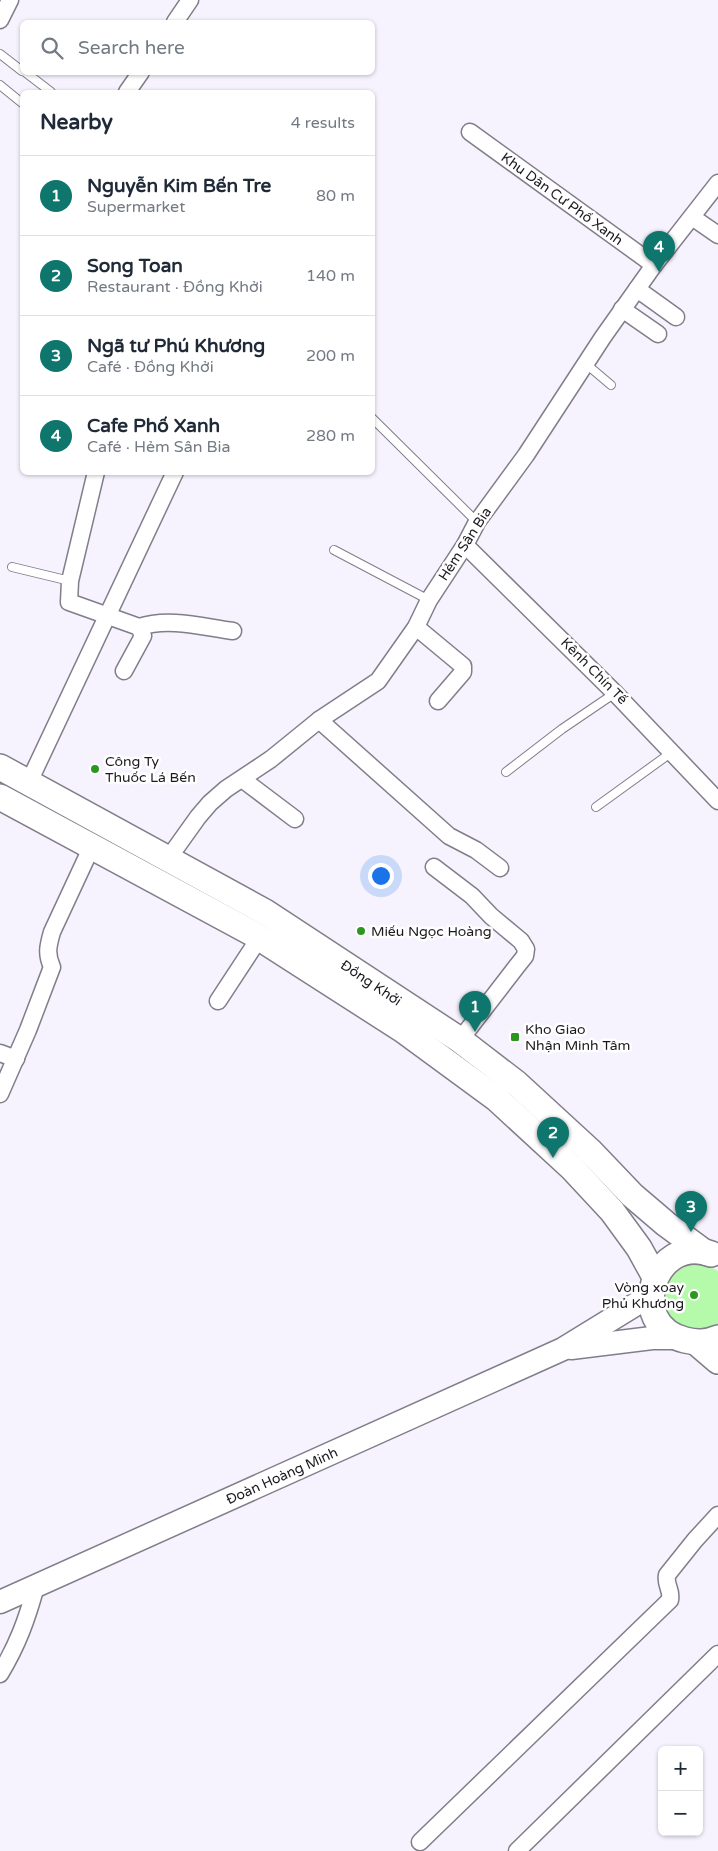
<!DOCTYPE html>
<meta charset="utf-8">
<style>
body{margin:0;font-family:"Varela Round",sans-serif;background:#f6f6f7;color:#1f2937}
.controls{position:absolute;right:15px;bottom:15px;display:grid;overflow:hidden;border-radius:8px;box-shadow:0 1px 4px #0004}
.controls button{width:45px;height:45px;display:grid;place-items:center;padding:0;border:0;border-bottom:1px solid #e0e1e3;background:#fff;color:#1f2937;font:25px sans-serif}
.you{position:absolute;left:380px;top:875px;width:18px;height:18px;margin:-12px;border:4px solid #fff;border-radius:50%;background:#1a73e8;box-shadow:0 0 0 8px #1a73e833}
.badge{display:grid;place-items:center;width:32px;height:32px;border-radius:50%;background:#0f766e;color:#fff;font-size:16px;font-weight:700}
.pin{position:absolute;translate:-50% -41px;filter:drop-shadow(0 1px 2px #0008)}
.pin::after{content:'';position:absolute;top:26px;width:18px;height:15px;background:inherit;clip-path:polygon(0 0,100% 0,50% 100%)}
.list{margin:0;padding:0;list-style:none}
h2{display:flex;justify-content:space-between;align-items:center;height:65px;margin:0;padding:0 20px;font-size:21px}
h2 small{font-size:16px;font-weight:400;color:#747a83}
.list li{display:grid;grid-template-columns:32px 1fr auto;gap:15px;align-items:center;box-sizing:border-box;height:80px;padding:0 20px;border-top:1px solid #e0e1e3}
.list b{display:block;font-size:19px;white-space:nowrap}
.list p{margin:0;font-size:16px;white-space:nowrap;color:#747a83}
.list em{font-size:16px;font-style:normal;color:#747a83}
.icon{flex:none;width:28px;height:28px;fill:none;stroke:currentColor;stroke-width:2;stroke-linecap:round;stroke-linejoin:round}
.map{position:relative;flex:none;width:718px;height:1851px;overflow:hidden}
.search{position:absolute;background:#fff;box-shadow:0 1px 4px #0004;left:20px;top:20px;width:355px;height:55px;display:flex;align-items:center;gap:12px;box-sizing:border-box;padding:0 18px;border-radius:8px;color:#747a83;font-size:19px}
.panel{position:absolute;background:#fff;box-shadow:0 1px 4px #0004;left:20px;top:90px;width:355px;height:385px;border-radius:8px}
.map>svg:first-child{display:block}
</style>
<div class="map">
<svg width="718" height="1851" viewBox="0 0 718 1851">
<rect width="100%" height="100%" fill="#f6f3fe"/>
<path fill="#b5faab" d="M693,1264h12l13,7v54c-16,12 -40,7 -51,-11 -2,-3 -2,-7 -3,-11 -3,-21 10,-34 29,-39z"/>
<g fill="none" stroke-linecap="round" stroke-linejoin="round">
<defs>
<g id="service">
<path d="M0,54l22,17"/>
<path d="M25,72l26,20"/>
<path d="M0,85l22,18"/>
<path d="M585,363l26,22"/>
<path d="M372,418l105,104"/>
<path d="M334,550l95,50"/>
<path d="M12,567l58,14"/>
<path d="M506,772l56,-43 53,-36"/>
<path d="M596,807l76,-55"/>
</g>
<g id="minor">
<path d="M0,20l10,-20"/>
<path d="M175,22l15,-22"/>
<path d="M127,92l14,-20"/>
<path d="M470,132l184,133"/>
<path d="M692,217l26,18"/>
<path d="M637,289l39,28"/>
<path d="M622,309l36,25"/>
<path d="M96,472l-26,109 -1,21 70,25 4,9 -19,35"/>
<path d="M465,545l150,148 103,108"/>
<path d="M139,627c30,-10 64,0 94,4"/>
<path d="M416,627l47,39v6l-25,29"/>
<path d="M319,720l130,116 27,14 24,18"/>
<path d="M242,779l53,40"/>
<path d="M29,782l146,-310"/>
<path d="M168,859l30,-42 12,-14 16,-14 45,-30 48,-39 59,-39 38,-54 13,-27 36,-55 12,-23 49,-67 77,-118 51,-72 64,-82"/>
<path d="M434,867l38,29 19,20 30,25 5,8 -1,7 -8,10 -57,74"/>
<path d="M218,1001l42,-64"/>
<path d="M0,1053l16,6"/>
<path d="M0,1094l28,-64 24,-63c-6,-13 -4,-21 0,-35l40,-86"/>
<path d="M0,1674c18,-30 27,-55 36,-88"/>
<path d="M420,1842l250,-242c2,-11 -5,-14 -3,-25l28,-35 23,-25"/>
<path d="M517,1851l201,-197"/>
</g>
<g id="secondary">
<path d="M571,1348l81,-10h24"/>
<path d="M0,1602l563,-253 88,-54"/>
</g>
<g id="primary">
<path d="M0,767l265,145 195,128 56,43 74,68 42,44 34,29 38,28"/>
<path d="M0,797l252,136 151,97 94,69 75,69 40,43 27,37 16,29"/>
<path d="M711,1254c-57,-21 -87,71 -26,86 12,3 21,3 33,-2"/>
<path d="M697,1343l21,18"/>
</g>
</defs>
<use href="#service" stroke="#817e8a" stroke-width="10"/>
<use href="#minor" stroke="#817e8a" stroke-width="19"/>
<use href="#secondary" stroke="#817e8a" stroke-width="25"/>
<use href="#primary" stroke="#817e8a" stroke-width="28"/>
<use href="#service" stroke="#fff" stroke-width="8"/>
<use href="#minor" stroke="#fff" stroke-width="16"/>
<use href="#secondary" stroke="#fff" stroke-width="22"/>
<use href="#primary" stroke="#fff" stroke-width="25"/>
</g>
<g fill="#2c9620" stroke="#fff" stroke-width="2">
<circle cx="95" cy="769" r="5"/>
<circle cx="361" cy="931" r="5"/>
<rect x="510" y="1032" width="10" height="10" rx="2.5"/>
<circle cx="694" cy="1295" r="5"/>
</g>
<g text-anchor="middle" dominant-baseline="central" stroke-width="5" stroke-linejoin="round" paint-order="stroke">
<g font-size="14" fill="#1b191e" stroke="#fff">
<text transform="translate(562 199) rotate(36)">Khu Dân Cư Phố Xanh</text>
<text transform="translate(465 544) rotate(-57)">Hẻm Sân Bia</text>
<text transform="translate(594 671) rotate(45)">Kênh Chín Tế</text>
<text transform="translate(371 983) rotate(34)">Đồng Khởi</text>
<text transform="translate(282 1476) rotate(-24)">Đoàn Hoàng Minh</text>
</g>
<g font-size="14" fill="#1b191e" stroke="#fff" text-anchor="start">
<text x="105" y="761">Công Ty<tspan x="105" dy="16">Thuốc Lá Bến</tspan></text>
<text x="371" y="931">Miếu Ngọc Hoàng</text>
<text x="525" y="1029">Kho Giao<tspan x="525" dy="16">Nhận Minh Tâm</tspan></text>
<text x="684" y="1287" text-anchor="end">Vòng xoay<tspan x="684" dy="16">Phú Khương</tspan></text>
</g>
</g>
</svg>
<div class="controls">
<button>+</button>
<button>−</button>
</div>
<div class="you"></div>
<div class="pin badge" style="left:475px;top:1032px">1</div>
<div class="pin badge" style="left:553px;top:1158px">2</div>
<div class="pin badge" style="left:691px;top:1232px">3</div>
<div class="pin badge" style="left:659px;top:272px">4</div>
<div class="search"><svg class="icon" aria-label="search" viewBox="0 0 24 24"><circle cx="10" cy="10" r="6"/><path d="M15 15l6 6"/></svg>Search here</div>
<section class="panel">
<h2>Nearby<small>4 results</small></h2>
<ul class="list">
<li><span class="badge">1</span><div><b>Nguyễn Kim Bến Tre</b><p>Supermarket</p></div><em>80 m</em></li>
<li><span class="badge">2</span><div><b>Song Toan</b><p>Restaurant · Đồng Khởi</p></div><em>140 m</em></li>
<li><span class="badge">3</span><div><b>Ngã tư Phú Khương</b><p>Café · Đồng Khởi</p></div><em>200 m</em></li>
<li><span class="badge">4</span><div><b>Cafe Phố Xanh</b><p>Café · Hẻm Sân Bia</p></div><em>280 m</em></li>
</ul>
</section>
</div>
